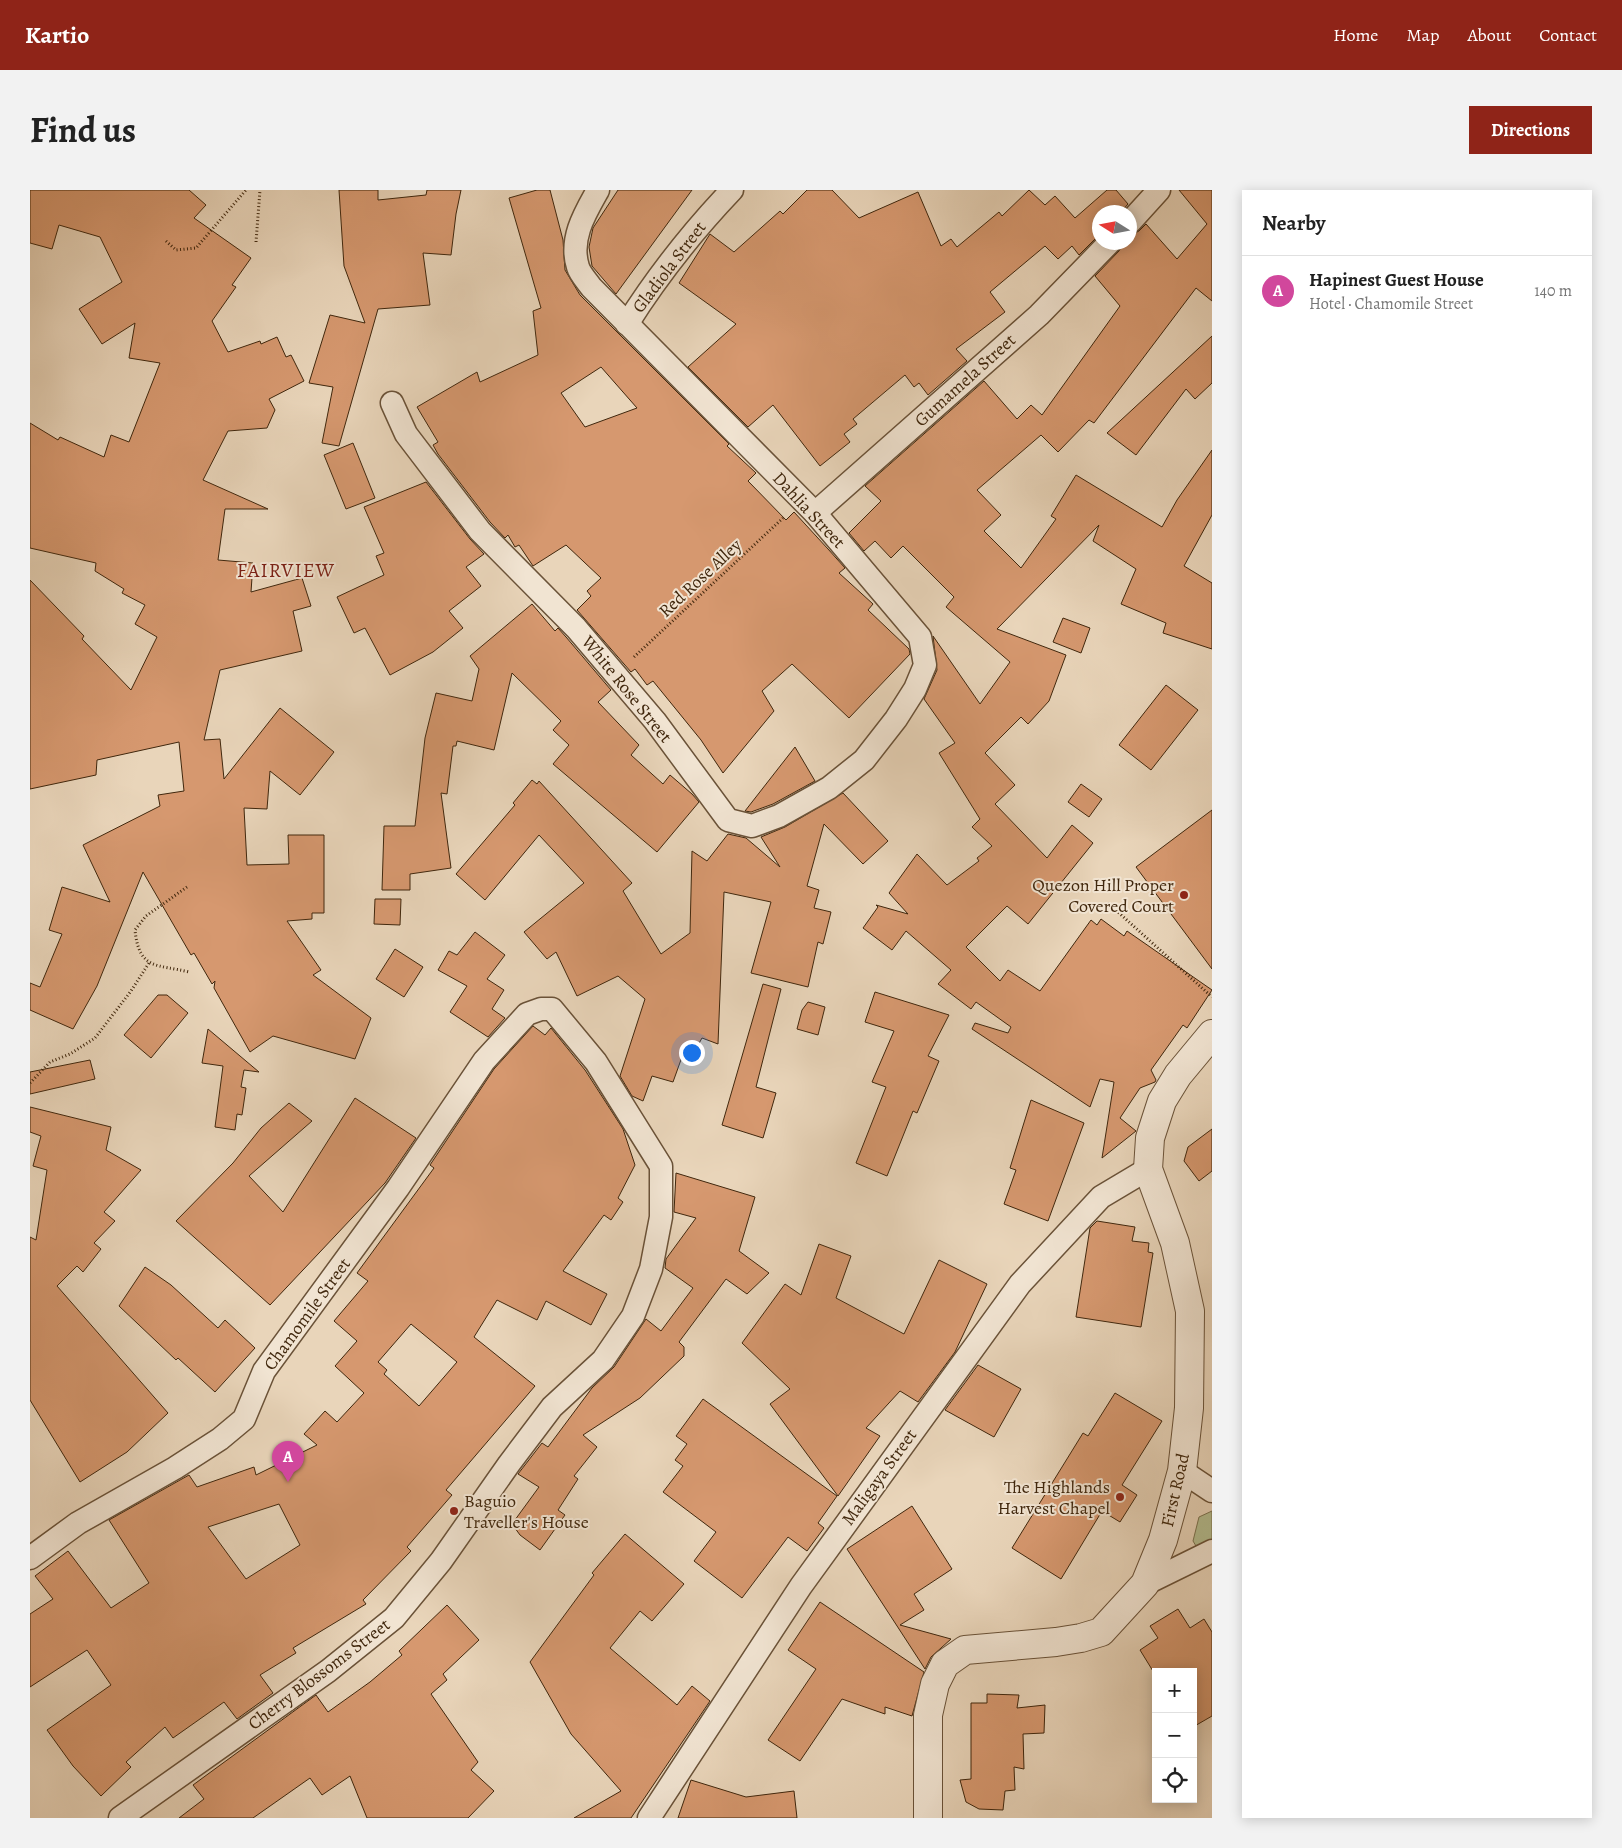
<!DOCTYPE html>
<meta charset="utf-8">
<style>
body{margin:0;font-family:Alegreya,serif;background:#f2f2f2;color:#222}
.controls{position:absolute;right:15px;bottom:15px;display:grid;overflow:hidden;border-radius:0px;box-shadow:0 2px 12px #0003}
.controls button{width:45px;height:45px;display:grid;place-items:center;padding:0;border:0;border-bottom:1px solid #e0e0e0;background:#fff;color:#222;font:25px sans-serif}
.compass{position:absolute;left:1062px;top:15px;width:45px;height:45px;border-radius:50%;background:#fff;box-shadow:0 2px 12px #0003;rotate:281deg}
.you{position:absolute;left:661px;top:862px;width:18px;height:18px;margin:-12px;border:4px solid #fff;border-radius:50%;background:#1a73e8;box-shadow:0 0 0 8px #1a73e833}
.badge{display:grid;place-items:center;width:32px;height:32px;border-radius:50%;background:#8f2418;color:#fff;font-size:16px;font-weight:700}
.pin{position:absolute;translate:-50% -41px;filter:drop-shadow(0 1px 2px #0008)}
.pin::after{content:'';position:absolute;top:26px;width:18px;height:15px;background:inherit;clip-path:polygon(0 0,100% 0,50% 100%)}
.list{margin:0;padding:0;list-style:none}
h2{display:flex;justify-content:space-between;align-items:center;height:65px;margin:0;padding:0 20px;font-size:21px}
h2 small{font-size:16px;font-weight:400;color:#767676}
.list li{display:grid;grid-template-columns:32px 1fr auto;gap:15px;align-items:center;box-sizing:border-box;height:70px;padding:0 20px;border-top:1px solid #e0e0e0}
.list b{display:block;font-size:19px;white-space:nowrap}
.list p{margin:0;font-size:16px;white-space:nowrap;color:#767676}
.list em{font-size:16px;font-style:normal;color:#767676}
.icon{flex:none;width:28px;height:28px;fill:none;stroke:currentColor;stroke-width:2;stroke-linecap:round;stroke-linejoin:round}
.map{position:relative;flex:none;width:1182px;height:1628px;overflow:hidden;border-radius:0px}
header{display:flex;align-items:center;gap:30px;box-sizing:border-box;height:70px;padding:0 25px;background:#8f2418;color:#fff}
header strong{font-size:24px}
nav{display:flex;gap:28px;margin-inline-start:auto;font-size:18px}
.intro{display:flex;align-items:center;justify-content:space-between;box-sizing:border-box;height:120px;padding:0 30px}
h1{margin:0;font-size:35px}
.button{padding:12px 22px;border-radius:0px;background:#8f2418;color:#fff;font-size:18px;font-weight:700}
main{display:flex;gap:30px;padding:0 30px}
aside{flex:1;background:#fff;border-radius:0px;box-shadow:0 2px 12px #0003}
.map>svg:first-child{display:block}
</style>
<header>
<strong>Kartio</strong>
<nav><a>Home</a><a>Map</a><a>About</a><a>Contact</a></nav>
</header>
<div class="intro"><h1>Find us</h1><a class="button">Directions</a></div>
<main>
<div class="map">
<svg width="1182" height="1628" viewBox="0 0 1182 1628">
<rect width="100%" height="100%" fill="#e9d5ba"/>
<filter id="stains"><feTurbulence type="fractalNoise" baseFrequency=".004" numOctaves="4"/><feColorMatrix values="0 0 0 0 .2 0 0 0 0 .09 0 0 0 0 .02 0 0 0 .5 -.17"/></filter>
<radialGradient id="worn" r=".72"><stop offset=".6" stop-color="#630" stop-opacity="0"/><stop offset="1" stop-color="#630" stop-opacity=".3"/></radialGradient>
<path fill="#b4be91" stroke="#7a724f" d="M1182,1321v30l-16,5 -3,-5 6,-24z"/>
<g fill="#d6986f" stroke="#40270d" fill-rule="evenodd">
<path d="M0,0h159l17,15 -12,13 57,40 -19,27 4,2 -24,34 16,31 32,-11 1,3 16,-7 9,20 5,-2 13,26 -35,18 6,11 -8,18 -39,3 -25,49 65,29h-43l-7,51 35,3 -2,29 51,-14 9,28 -18,5 9,40 -82,19 -16,70 16,-1 4,40 56,-71 54,44 -34,43 -30,-24 -3,38 -23,-1 3,57 42,-1 -1,-29h36v78h-12v6l-25,2 34,49 -8,5 58,43 -16,41 -82,-23 -23,16 -36,-64 1,-7 -3,3 -18,-31 -3,2 -48,-83 -46,114 -24,43 -43,-19v-27l10,4 22,-53 -13,-4 13,-43 48,15 -27,-57 77,-39 -2,-11 26,-4 -5,-49 -82,18 -1,15 -66,14v-209l54,56 -2,3 49,51 26,-53 -22,-13 10,-19 -23,-12 2,-4 -29,-18 1,-8 -66,-15v-125l28,17 2,-3 44,20 7,-22 18,7 31,-79 -31,-5 6,-35 -33,21 -23,-35 43,-27 -22,-45 -41,-12 -7,24 -22,-6z"/>
<path d="M309,0h39v10l48,-5 1,-5h34l-5,24 -5,41 -28,-2 7,52 -52,4 -39,137 -17,-3 11,-56 -24,-4 21,-68 35,8 -21,-57z"/>
<path d="M507,0h13l13,50 2,30 15,25 149,149 -2,2 29,27 -8,8 38,39 8,-8 34,37 17,19 -6,5 34,31 -5,6 41,39 1,5 -61,64 -57,-54 -30,27 12,20 -51,62 -22,-33 -48,-59 -6,4 -12,-16 -4,3 -54,-62 14,-14 -4,-5 14,-13 -35,-33 -33,21 -14,-21 -4,2 -7,-12 -3,3 -15,-16 -52,-68 -5,-9 5,-3 -21,-35 60,-35 3,10 58,-27 -5,-44 8,-3 -32,-110zM571,177l36,41 -52,19 -24,-34z"/>
<path d="M588,0h74l-76,104 -24,-28 -3,-19 4,-19z"/>
<path d="M777,0h25l27,28 59,-26 23,54 10,-7 6,8 42,-35 3,4 27,-26 16,15 10,-9 20,22 32,-28h9l12,14 -7,8h-21v22l-21,21 -7,-9 -14,13 -13,-13 -55,46 15,20 -49,37 11,12 -39,34 -9,-12 -5,4 -9,-12 -52,44 4,5 -13,10 6,8 -30,24 -47,-61 -25,22 -60,-60 48,-43 -57,-41 31,-49 24,18 46,-41 3,3z"/>
<path d="M1149,0h33v111l-16,-13 -102,135 -5,-3 -31,32 -17,-17 -64,55 24,25 -17,16 37,37 35,-49 -5,-3 25,-41 86,52 15,-27 35,-50v65l-28,51 28,17v66l-49,-16 3,-10 -45,-19 15,-35 -43,-28 6,-16 -102,104 69,26 -17,46 -21,23 -7,-7 -36,36 30,32 -20,19 52,54 25,-33 21,18 -65,81 -21,-18 -41,41 34,34 8,-11 32,21 51,-71 6,5 4,-6 23,17 3,-5 85,59 -25,38 -4,-3 -32,45 5,10 -1,2 -15,6 -20,30 16,13 -34,27 12,-76 -14,-3 -10,28 -118,-78 3,-6 33,10 3,-6 -35,-25 -5,7 -33,-25 13,-14 -45,-39 -14,19 -29,-22 15,-21 -2,-2 32,9 -19,-21 28,-39 30,31 32,-24 -2,-3 15,-12 -20,-19 8,-8 -41,-66 16,-10 -31,-44 13,-29 -4,-34 47,68 30,-42 -64,-55 8,-10 -51,-51 -12,12 -16,-17 -11,10 -15,-18 32,-32 -16,-15 119,-105 33,38 14,-14 11,10 78,-109 -25,-30 24,-25 4,-9h7v-7l9,-4 7,-7 31,35 30,-35z"/>
<path d="M1182,146v47l-17,16 -9,-10 -50,66 -29,-22z"/>
<path d="M323,253l22,55 -29,11 -22,-54z"/>
<path d="M396,292l44,57 14,15 -18,13 15,19 -32,25 14,17 -30,24 -43,23 -25,-47 -11,5 -17,-36 47,-22 -8,-19 8,-3 -20,-46z"/>
<path d="M502,414l23,27 3,-3 8,9 45,53 -13,12 41,43 -8,10 32,29 7,-9 22,19 7,8 -42,50 -104,-88 16,-19 -16,-15 8,-9 -49,-48 -18,77 -37,-9 -1,5h-3l-6,48 -6,-1 10,75 -41,6v16h-28l2,-64h31l10,-88 11,-45 36,8 7,-32 -9,-13z"/>
<path d="M1033,428l27,10 -9,25 -28,-11z"/>
<path d="M1136,495l32,25 -47,60 -32,-25z"/>
<path d="M765,557l20,34 -42,23 -22,8 -6,-1z"/>
<path d="M502,590l5,4 2,-3 93,102 -9,8 38,63 29,-21 2,-82 15,10 21,-27 18,4 34,29 -19,-30 24,-10 58,-34 45,48 -25,23 -39,-40 -17,62 12,4 -5,18 17,4 -8,32 -5,-2 -10,45 -57,-14 20,-71 -47,-10 -6,152 -16,-6 -9,16 -6,-11 -14,39 -21,-6 -9,25 -11,-5 -12,-20 25,-77 -27,-23 -41,20 -21,-44 -9,7 -23,-27 60,-49 -45,-48 -54,65 -29,-26 59,-69 -2,-2z"/>
<path d="M1051,594l21,15 -13,18 -21,-15z"/>
<path d="M1182,620v159l-76,-102z"/>
<path d="M345,709h26l-1,26 -26,-1z"/>
<path d="M445,742l30,23 -18,24 17,11 -12,19 13,9 -17,19 -38,-25 17,-26 -29,-16 11,-19 8,4z"/>
<path d="M365,759l28,18 -19,30 -28,-18z"/>
<path d="M733,794l18,5 -25,98 20,6 -13,45 -41,-13z"/>
<path d="M845,802l74,23 -21,41 11,5 -22,52 -4,-2 -26,65 -31,-13 30,-76 -14,-5 22,-51 -29,-9z"/>
<path d="M128,805h9l21,18 -37,45 -27,-23z"/>
<path d="M778,812l17,5 -7,28 -21,-6 5,-19z"/>
<path d="M503,836l12,9 6,-7 34,42 38,59 12,36 -17,33 5,4 -12,18 -7,-5 -41,56 44,23 -16,31 -45,-24 -9,19 -40,-20 -23,37 61,49 -89,104 6,5 -45,52 4,4 -48,49 3,4 -73,44 3,5 -36,22 13,18 -36,26 -13,-17 -51,36 -8,-11 -39,35 5,5 -30,29 -28,-30 -26,-36 64,-45 -24,-35 -57,37v-73l23,-15 -18,-23 33,-25 43,57 38,-25 -40,-63 80,-45 8,12 57,-20 2,8 61,-30 -13,-11 21,-23 12,11 27,-29 -29,-27 22,-25 -23,-20 34,-40 -11,-8 77,-105 -4,-3 64,-96zM381,1134l46,38 -38,44 -35,-32 3,-4 -9,-8zM249,1314l21,41 -54,34 -38,-52z"/>
<path d="M178,839l51,43 -15,-2 -3,17 5,1 -4,27 -5,-1 -2,16 -20,-3 8,-61 -21,-3z"/>
<path d="M60,870l5,19 -65,15v-22z"/>
<path d="M325,908l61,40 -31,45 -115,122 -94,-84 57,-58 28,-35 28,-25 23,18 -63,55 34,36z"/>
<path d="M1001,910l53,23 -36,98 -44,-17 12,-34 -6,-2z"/>
<path d="M0,917l81,20 -5,23 35,20 -37,42 11,9 -21,22 7,6 -18,23 -6,-6 -20,20 111,127 -41,39 -47,30 -50,-82v-163l6,3 11,-70 -14,-4 8,-30 -11,-4z"/>
<path d="M1182,939v42l-13,10 -15,-20 4,-14z"/>
<path d="M646,983l79,24 -16,54 30,22 -22,21 -21,-15 -47,63 5,5v9l-44,42 -57,37 14,12 -23,29 4,3 -20,31 7,5 -25,35 -20,-15 -8,-11 27,-37 -21,-13 24,-31 6,4 44,-59 22,-21 32,-48 15,12 32,-43 -28,-20 1,-9 30,-41 -22,-6z"/>
<path d="M1067,1031l38,6 -3,14 17,2 -1,9 5,1 -12,74 -65,-10 14,-89z"/>
<path d="M789,1054l32,12 -15,42 68,36 35,-74 48,24 -32,68 -37,50 -18,-11 -34,37 14,8 -42,60 -68,-92 20,-15 -48,-46 43,-59 16,11z"/>
<path d="M115,1077l26,18 47,43 7,-8 30,28 -40,44 -37,-34 -2,2 -57,-54z"/>
<path d="M948,1175l43,24 -27,48 -49,-27z"/>
<path d="M1085,1203l47,28 -40,64 15,10 -17,27 -18,-11 -41,68 -49,-31 71,-115 5,3z"/>
<path d="M673,1209l134,97 -19,27 6,5 -17,23 -19,-14 -46,61 -48,-37 22,-29 -53,-40 20,-26 -8,-6 12,-16 -11,-8z"/>
<path d="M882,1316l40,63 -38,25 10,16 -24,15 51,14 -20,18 -6,12 -78,-120z"/>
<path d="M595,1344l59,50 -32,37 -12,-10 -30,37 67,57 15,-19 18,15 -79,117h-57l47,-27 -50,-57 -41,-72 64,-87 -2,-2z"/>
<path d="M790,1412l104,70 -12,44 -27,-9v7l-43,-15 -42,62 -32,-21 48,-71 -28,-19z"/>
<path d="M417,1415l32,35 -36,34 4,6 -16,14 47,68 -7,8 23,21 -26,27h-101l-17,-42 -28,19 -12,-17 -57,40h-74l25,-19 -11,-14 123,-90 12,17 42,-30 32,-27 -3,-4z"/>
<path d="M1148,1419l12,19 14,-9 8,13v84l-19,11v-55h-37v4l-16,-26 18,-12 -8,-12z"/>
<path d="M957,1504l32,1 -2,13 28,-3 -1,28 -21,1 1,35 -10,-2 1,23 -10,1 -2,19 -24,-1 -13,-7 -6,-22 11,-1v-76h16z"/>
<path d="M661,1590l55,17 48,-6 3,27h-119z"/>
</g>
<g fill="none" stroke-linecap="round" stroke-linejoin="round">
<defs>
<g id="minor">
<path d="M1100,32l29,-32"/>
<path d="M597,134c31,-49 65,-92 105,-134"/>
<path d="M362,213l14,31 74,97 96,97 79,93 73,99 24,6 27,-10 50,-28 35,-28 32,-41 19,-30 10,-24 -5,-28 -105,-124 -224,-226c-4,-6 -11,-13 -13,-20 -9,-28 7,-54 20,-77"/>
<path d="M785,323l224,-198 71,-73"/>
<path d="M1152,1281l30,20"/>
<path d="M0,1368l48,-35 97,-55 45,-29 24,-20 20,-48 134,-183 86,-127 43,-47 14,-5h11l44,53 65,104v51l-10,52 -18,47 -30,44 -51,47 -43,57 -68,97 -47,57 -66,53 -208,147"/>
<path d="M1115,1394l67,-33"/>
<path d="M619,1628l152,-232 219,-302 81,-87 47,-28"/>
</g>
<path id="tertiary" d="M898,1628v-103l7,-31 10,-20 20,-14 91,-8 25,-4 20,-6 44,-48 18,-44 19,-69 7,-63 1,-97 -15,-68 -27,-74 2,-31 12,-37 16,-26 34,-41"/>
</defs>
<use href="#minor" stroke="#6a5238" stroke-width="25"/>
<use href="#tertiary" stroke="#6a5238" stroke-width="30"/>
<g stroke="#40270d" stroke-width="3" stroke-dasharray="1 2.5" stroke-linecap="butt">
<path d="M136,51l10,9 20,-2 50,-58"/>
<path d="M226,52l4,-52"/>
<path d="M604,467l149,-139"/>
<path d="M157,697l-41,29 -11,14c4,41 23,34 54,42"/>
<path d="M1078,713l104,94"/>
<path d="M0,893l20,-21 20,-8 25,-16 36,-47 18,-28"/>
</g>
<use href="#minor" stroke="#f1e4d2" stroke-width="22"/>
<use href="#tertiary" stroke="#f1e4d2" stroke-width="28"/>
</g>
<g fill="#8f2418" stroke="#f1e4d2" stroke-width="2">
<circle cx="1154" cy="705" r="5"/>
<circle cx="1090" cy="1307" r="5"/>
<circle cx="424" cy="1321" r="5"/>
</g>
<g text-anchor="middle" dominant-baseline="central" stroke-width="4" stroke-linejoin="round" paint-order="stroke">
<g font-size="18" fill="#40270d" stroke="#f1e4d2">
<text transform="translate(639 77) rotate(-53)">Gladiola Street</text>
<text transform="translate(935 190) rotate(-42)">Gumamela Street</text>
<text transform="translate(779 320) rotate(47)">Dahlia Street</text>
<text transform="translate(670 388) rotate(-43)">Red Rose Alley</text>
<text transform="translate(597 499) rotate(51)">White Rose Street</text>
<text transform="translate(277 1124) rotate(-54)">Chamomile Street</text>
<text transform="translate(849 1287) rotate(-54)">Maligaya Street</text>
<text transform="translate(1145 1300) rotate(-77)">First Road</text>
<text transform="translate(289 1484) rotate(-37)">Cherry Blossoms Street</text>
</g>
<g font-size="18" fill="#40270d" stroke="#f1e4d2" text-anchor="end">
<text x="1144" y="695">Quezon Hill Proper<tspan x="1144" dy="21">Covered Court</tspan></text>
<text x="1080" y="1297">The Highlands<tspan x="1080" dy="21">Harvest Chapel</tspan></text>
<text x="434" y="1311" text-anchor="start">Baguio<tspan x="434" dy="21">Traveller's House</tspan></text>
</g>
<g font-size="20" letter-spacing="1" fill="#7a1f14" stroke="#f1e4d2">
<text x="256" y="380">FAIRVIEW</text>
</g>
</g>
<rect width="100%" height="100%" filter="url(#stains)"/>
<rect width="100%" height="100%" fill="url(#worn)"/>
</svg>
<div class="controls">
<button>+</button>
<button>−</button>
<button><svg class="icon" aria-label="locate" viewBox="0 0 24 24"><circle cx="12" cy="12" r="6"/><path d="M12 2v4M12 18v4M2 12h4M18 12h4"/></svg></button>
</div>
<svg class="compass" viewBox="-18 -18 36 36"><path d="M0-13l5 13h-10z" fill="#e53935"/><path d="M0 13l5-13h-10z" fill="#767676"/></svg>
<div class="you"></div>
<div class="pin badge" style="left:258px;top:1292px;background:#d1479c">A</div>
</div>
<aside>
<h2>Nearby<small></small></h2>
<ul class="list">
<li><span class="badge" style="background:#d1479c">A</span><div><b>Hapinest Guest House</b><p>Hotel · Chamomile Street</p></div><em>140 m</em></li>
</ul>
</aside>
</main>
